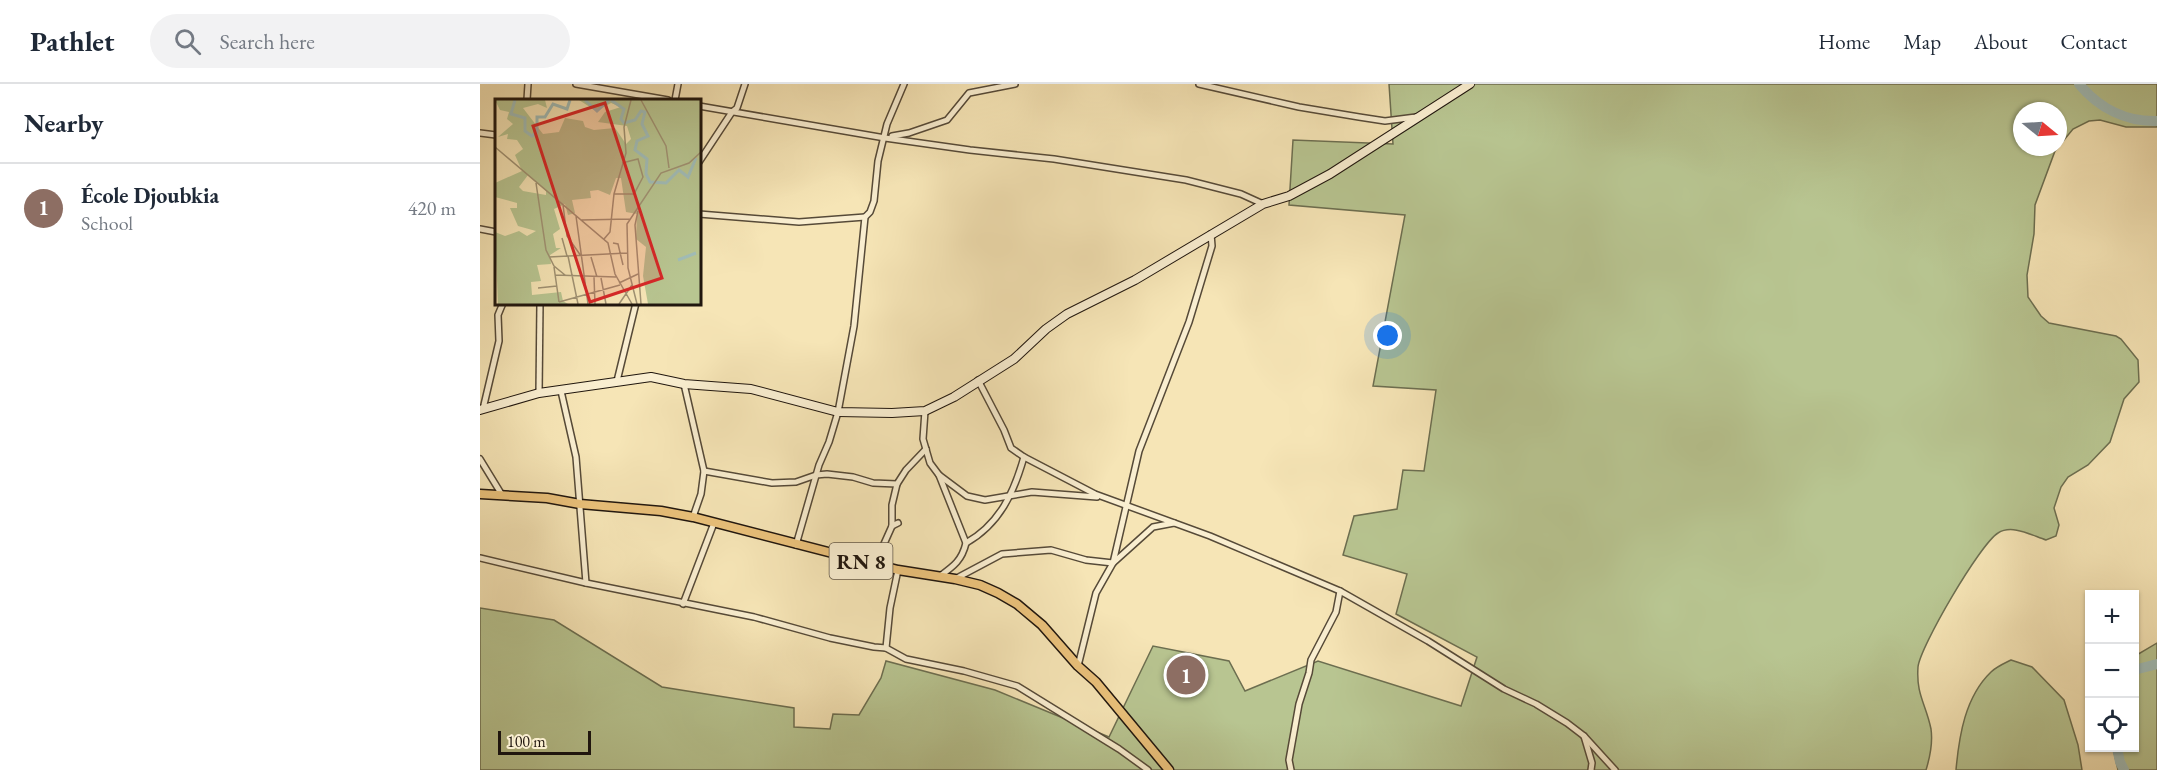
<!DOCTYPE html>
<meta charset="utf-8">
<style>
body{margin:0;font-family:"EB Garamond",serif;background:#f2f2f3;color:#1f2937}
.controls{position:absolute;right:18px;bottom:18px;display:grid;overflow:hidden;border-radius:0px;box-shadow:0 2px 4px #0004}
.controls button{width:54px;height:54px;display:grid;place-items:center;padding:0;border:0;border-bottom:2px solid #e0e1e3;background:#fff;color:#1f2937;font:30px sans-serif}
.compass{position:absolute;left:1533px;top:18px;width:54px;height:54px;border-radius:50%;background:#fff;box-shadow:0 2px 4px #0004;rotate:108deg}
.scale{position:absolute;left:18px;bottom:15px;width:93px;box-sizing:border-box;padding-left:6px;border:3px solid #20160e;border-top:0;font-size:16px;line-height:21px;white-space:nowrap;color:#20160e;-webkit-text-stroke:4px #f9eed0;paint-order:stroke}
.you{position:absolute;left:908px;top:252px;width:21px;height:21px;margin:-15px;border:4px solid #fff;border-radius:50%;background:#1a73e8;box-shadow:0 0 0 9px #1a73e833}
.badge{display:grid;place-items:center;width:39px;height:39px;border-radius:50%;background:#0b8043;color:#fff;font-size:20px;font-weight:700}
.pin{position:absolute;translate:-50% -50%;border:3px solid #fff;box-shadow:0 2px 6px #0006}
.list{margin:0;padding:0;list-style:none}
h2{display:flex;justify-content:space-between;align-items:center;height:78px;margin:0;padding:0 24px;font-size:26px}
h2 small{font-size:20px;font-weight:400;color:#747a83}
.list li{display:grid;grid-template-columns:39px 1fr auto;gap:18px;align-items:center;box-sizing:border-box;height:90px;padding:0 24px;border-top:2px solid #e0e1e3}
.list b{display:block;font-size:22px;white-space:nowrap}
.list p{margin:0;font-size:20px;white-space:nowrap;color:#747a83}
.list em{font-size:20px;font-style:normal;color:#747a83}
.icon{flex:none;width:33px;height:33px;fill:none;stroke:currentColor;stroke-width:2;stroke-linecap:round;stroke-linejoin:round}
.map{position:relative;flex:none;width:1677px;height:686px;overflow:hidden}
header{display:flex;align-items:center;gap:36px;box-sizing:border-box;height:84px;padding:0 30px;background:#fff;border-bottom:2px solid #e0e1e3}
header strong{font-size:28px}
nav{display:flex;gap:33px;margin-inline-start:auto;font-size:21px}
.search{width:420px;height:54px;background:#f2f2f3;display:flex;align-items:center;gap:15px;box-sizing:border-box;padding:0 21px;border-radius:33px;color:#747a83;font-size:22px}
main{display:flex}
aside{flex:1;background:#fff}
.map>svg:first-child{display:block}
</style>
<header>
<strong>Pathlet</strong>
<div class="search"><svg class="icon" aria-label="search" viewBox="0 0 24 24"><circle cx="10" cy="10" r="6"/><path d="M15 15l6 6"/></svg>Search here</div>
<nav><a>Home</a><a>Map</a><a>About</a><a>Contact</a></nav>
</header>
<main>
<aside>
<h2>Nearby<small></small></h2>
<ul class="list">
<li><span class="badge" style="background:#8d6e63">1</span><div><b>École Djoubkia</b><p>School</p></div><em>420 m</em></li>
</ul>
</aside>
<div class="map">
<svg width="1677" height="686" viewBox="0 0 1677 686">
<rect width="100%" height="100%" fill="#f6e5b6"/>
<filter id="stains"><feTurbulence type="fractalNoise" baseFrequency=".00333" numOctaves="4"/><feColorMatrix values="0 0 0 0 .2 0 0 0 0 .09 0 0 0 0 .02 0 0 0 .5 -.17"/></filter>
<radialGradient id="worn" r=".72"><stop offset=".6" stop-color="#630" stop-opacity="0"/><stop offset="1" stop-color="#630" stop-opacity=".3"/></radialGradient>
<g fill="#b8c591" stroke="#6c6e50" stroke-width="1.5" fill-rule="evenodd">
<path d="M909,0h768v43h-31l-26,-7 -11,1 -16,8 -18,22 -20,54 -1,29 -7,41 1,22 13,19 8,7 67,13 5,3 17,21 1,22 -15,17 -14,43 -22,23 -20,12 -7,10 -7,21 5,17 -3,11 -10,4c-15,-5 -34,-16 -48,-7 -18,11 -78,114 -80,134 -2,28 8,37 13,62 2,14 -1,28 -5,41h-1446v-162l74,12 108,67 132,21v19l36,2 3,-15 26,1 22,-37 5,-17 109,29 114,47 44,-91 76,15 16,30 73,-30 143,45 16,-49 -81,-43 11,-40 -64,-19 11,-39 43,-7 6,-39 21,1 12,-81 -63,-4 32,-171 -116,-10 4,-65 100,4zM1542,27h36v36h-36z"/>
<path d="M1677,559v127h-39l-5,-22h21l1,-92z"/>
<path d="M1531,576l21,7 32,33 14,45 4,25h-126c3,-34 9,-73 35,-98 5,-5 14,-9 20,-12z"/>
</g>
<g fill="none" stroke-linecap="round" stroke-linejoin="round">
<g stroke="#a1bdb8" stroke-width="10">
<path d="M1599,0c20,24 47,38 78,37"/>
<path d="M1654,586l23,-6"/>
<path d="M1637,664l3,14 4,8"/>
</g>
<defs>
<g id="street">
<path d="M96,0l92,16"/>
<path d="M719,0l100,23 60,10 26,4 31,-4"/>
<path d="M47,16l1,-16"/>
<path d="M195,16l3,-16"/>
<path d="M219,22l186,32 85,12 84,9 132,21 55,14 22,10"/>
<path d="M0,49l16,2"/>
<path d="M412,52l17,-3 38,-13 22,-27 46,-9"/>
<path d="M219,78l33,-50 5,-4 8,-24"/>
<path d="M219,130l100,8 66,-5"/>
<path d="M0,145l16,3"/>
<path d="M498,296l26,50 7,18 13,9 71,37 115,42 130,55 88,50 76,48 32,15 31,19 17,13 31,34"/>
<path d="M137,297l19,-78"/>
<path d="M204,300l20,87 -3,23 -8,23"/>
<path d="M81,307l15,66 10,126"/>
<path d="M59,309l1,-90"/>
<path d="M3,325l16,-68 -1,-26 5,-12"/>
<path d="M445,327l-2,28 7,24 9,12 27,68"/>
<path d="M0,375l22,36"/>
<path d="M224,387l68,12 24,-1 20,-7 11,-1 26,3 20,6 24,1 9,-14 20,-21"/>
<path d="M459,391l28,21 18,4 47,-8 65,5"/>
<path d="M412,442v-21l5,-21"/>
<path d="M316,461l23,-80 10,-23 9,-30 16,-86 11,-109 5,-5 4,-11 4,-40 9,-37 17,-40"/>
<path d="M0,474l106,25 168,34 76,21 44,9 12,1 20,11 58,12 53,15 102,63 29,21"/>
<path d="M395,480l17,-38 6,-3"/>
<path d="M460,492c14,-10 22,-16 26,-33 34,-19 48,-51 58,-86"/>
<path d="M475,495l47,-25 49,-4 35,10 27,3 40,-36 21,-4"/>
<path d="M203,520l31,-81"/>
<path d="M406,564l4,-40 8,-38"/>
<path d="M598,582l18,-73 17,-30 26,-112 50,-129 23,-76 -1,-12"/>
<path d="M1104,652l8,27 -1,7"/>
<path d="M811,686l-2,-10 10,-56 10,-31 2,-13 25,-48 4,-21"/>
</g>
<path id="secondary" d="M0,326l59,-17 112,-16 33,7 67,5 87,23 54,1 33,-2 29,-14 60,-38 32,-30 21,-15 68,-34 128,-76 26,-8 41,-22 140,-90"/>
<path id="primary" d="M0,410l67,4 33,6 81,7 32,6 205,53 57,9 25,6 18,8 19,11 25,21 36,41 18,16 73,88"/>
</defs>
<use href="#street" stroke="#564a38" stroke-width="8"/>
<use href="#secondary" stroke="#20160e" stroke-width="10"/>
<use href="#primary" stroke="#20160e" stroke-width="11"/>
<use href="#street" stroke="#f9eed0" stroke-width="5"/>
<use href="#secondary" stroke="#f9eed0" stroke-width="8"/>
<use href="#primary" stroke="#ebc27b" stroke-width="8"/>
</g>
<g text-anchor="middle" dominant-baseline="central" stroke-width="4.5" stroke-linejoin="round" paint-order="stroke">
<rect fill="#f9eed0" stroke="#615748" stroke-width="1.5" x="349.5" y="459" width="63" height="36" rx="4.5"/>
<g font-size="21" font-weight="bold" fill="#20160e">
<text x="381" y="477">RN 8</text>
</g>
</g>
<g transform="translate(15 15)">
<rect width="206" height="206" fill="#f6e5b6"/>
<path d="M0,1h50l2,8 -9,-4 -15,4 20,26 16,-2 6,-14 18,3 2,6 9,3 21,-2 11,16 5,-5 -4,-13 -29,-4 7,-10 16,-5 -10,-4 -15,8 -17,-11h121v204h-52l-5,-28 3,-29 -10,-8 1,-25 -11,-2 -5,-34h-5l-6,17 -12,-5 -8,1 1,7 -19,2 3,13 -7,2 -3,-11 -11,5 6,20 -7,5 3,14h5l-11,7 1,9 -14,1 4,16 -10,1 1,13 29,-3 2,9 5,3h-70l-3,-72 10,4 14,-5 8,5 9,-5 -18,-5 -8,-18h7v-5l-22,-6v-14l27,-12 -7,-16 8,-6 -6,-9 -10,-1 1,-5 -10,3 15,-13 -6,-5 2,-7 -9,-2zM33,76l18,16v4l-23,-4 -4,-4z" fill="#b8c591" fill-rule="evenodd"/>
<path fill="none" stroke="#a1bdb8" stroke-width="3" d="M20,1l-4,14 14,4v13l7,5 5,-4v-15h8l8,-13 14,5 3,-9M90,1l12,11 12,-11M116,1l13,9 -3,10 3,4 11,-3 6,-9 4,1 -3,12 6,12 -11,5 -2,9 12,9 -1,15 4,8 16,1 13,-13 9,7 8,-19M183,161l18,-7"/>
<path fill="none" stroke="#a09273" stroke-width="1.5" d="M146,1l25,46 3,22M0,48l113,96 7,31 17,30M41,84l10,67 8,16 11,9M119,95h20l9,-17 -5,-18 -16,4M68,106l4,31 14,20M143,112l-3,14 6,79M81,117l12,88M86,121l49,-1M67,139l5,18M109,140l6,-7 4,-38 12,-41 -2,-26 7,-27M118,144l5,1 5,21M73,157l10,48M54,158l78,-4M96,158l6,20M59,168l5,35M60,176l61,2M99,178l1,27M106,179l5,26M124,184l19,-9M43,189l19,-2M64,203l61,-17M124,205l13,-19M142,205l-9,-36 -1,-44 34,-51 28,-10 12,-11"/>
<path fill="#d62828" fill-opacity="0.15" stroke="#d62828" stroke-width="3" d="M110,4l57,175 -72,24 -57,-176z"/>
<rect width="206" height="206" fill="none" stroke="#20160e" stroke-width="3"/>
</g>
<rect width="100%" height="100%" filter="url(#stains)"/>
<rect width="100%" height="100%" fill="url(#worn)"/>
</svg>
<div class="controls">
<button>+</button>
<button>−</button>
<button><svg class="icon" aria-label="locate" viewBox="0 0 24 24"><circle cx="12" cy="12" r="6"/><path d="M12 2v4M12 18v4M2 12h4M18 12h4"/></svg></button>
</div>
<svg class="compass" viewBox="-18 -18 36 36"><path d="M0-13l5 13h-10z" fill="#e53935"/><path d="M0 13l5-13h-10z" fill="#747a83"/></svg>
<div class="scale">100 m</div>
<div class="you"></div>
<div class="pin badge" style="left:706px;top:591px;background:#8d6e63">1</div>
</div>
</main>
